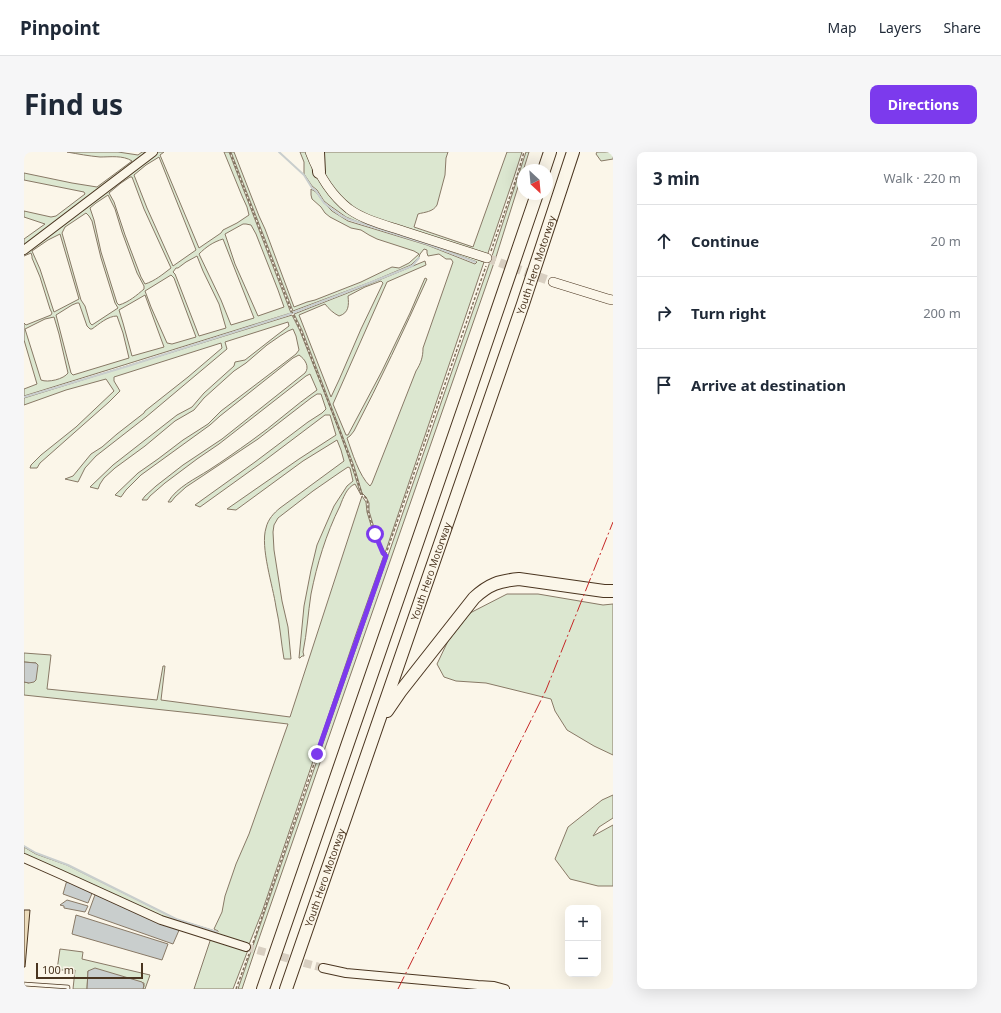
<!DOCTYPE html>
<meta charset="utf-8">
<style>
body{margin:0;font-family:"Noto Sans",sans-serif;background:#f6f6f7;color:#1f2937}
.controls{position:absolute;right:12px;bottom:12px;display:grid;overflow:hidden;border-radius:8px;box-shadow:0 4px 16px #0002}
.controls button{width:36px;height:36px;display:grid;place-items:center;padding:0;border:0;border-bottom:1px solid #e0e1e3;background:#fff;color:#1f2937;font:20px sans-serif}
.compass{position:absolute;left:493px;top:12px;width:36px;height:36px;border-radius:50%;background:#fff;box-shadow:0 4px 16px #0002;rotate:154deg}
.scale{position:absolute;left:12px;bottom:10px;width:107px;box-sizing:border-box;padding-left:4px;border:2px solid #4a3520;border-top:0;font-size:11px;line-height:14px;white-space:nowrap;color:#4a3520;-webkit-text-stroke:3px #fbf6e9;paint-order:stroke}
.stop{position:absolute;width:12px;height:12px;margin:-9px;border:3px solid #7c3aed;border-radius:50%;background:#fff}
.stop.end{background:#7c3aed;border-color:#fff;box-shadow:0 1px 4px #0008}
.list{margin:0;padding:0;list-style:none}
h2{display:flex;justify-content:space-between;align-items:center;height:52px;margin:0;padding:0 16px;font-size:17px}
h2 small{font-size:13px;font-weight:400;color:#747a83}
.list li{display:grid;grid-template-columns:26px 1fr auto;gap:12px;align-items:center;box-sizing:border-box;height:72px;padding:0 16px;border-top:1px solid #e0e1e3}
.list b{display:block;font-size:15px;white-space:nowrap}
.list em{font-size:13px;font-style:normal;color:#747a83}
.icon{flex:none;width:22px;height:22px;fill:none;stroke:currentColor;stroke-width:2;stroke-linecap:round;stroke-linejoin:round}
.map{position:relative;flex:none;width:589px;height:837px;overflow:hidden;border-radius:8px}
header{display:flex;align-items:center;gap:24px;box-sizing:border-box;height:56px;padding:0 20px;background:#fff;border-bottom:1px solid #e0e1e3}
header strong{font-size:19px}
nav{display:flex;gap:22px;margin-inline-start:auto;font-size:14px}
.intro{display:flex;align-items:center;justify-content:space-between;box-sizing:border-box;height:96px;padding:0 24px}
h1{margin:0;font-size:28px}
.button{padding:10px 18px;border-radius:8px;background:#7c3aed;color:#fff;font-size:14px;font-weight:700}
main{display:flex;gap:24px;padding:0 24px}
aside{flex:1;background:#fff;border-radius:8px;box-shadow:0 4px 16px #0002}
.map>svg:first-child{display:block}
</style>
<header>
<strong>Pinpoint</strong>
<nav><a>Map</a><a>Layers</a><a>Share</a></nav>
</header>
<div class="intro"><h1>Find us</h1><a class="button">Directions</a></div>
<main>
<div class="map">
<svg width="589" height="837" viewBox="0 0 589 837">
<rect width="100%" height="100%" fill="#fbf6e9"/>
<g fill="#dce7d0" stroke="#887966" fill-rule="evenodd">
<path d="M43,0h51l20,3 4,-3h8l-126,95v-8l21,-15 -21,-7v-6l27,6 5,-1 29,-22 -1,-2 -60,-12v-7l48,10 25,4 35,-26c-9,-6 -22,-4 -32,-4 -11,-1 -22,-3 -33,-5z"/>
<path d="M131,0h9l-4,3 39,93 22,-15 2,-3 14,-7 12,-8 -2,-8 -5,-11 -18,-44h5l62,161 -267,83v-7l13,-5 -13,-44v-17l2,2 25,-10 1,-2 -2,-4 -10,-32 -8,-19v-2l-1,-3 -7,3v-5zM135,5l37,93 -23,16 -26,-58 -13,-33 12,-10zM106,25h2l12,32 27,59c-8,6 -16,13 -26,16l-4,-7 -16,-42 -11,-33 -5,-9 12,-10zM84,43l7,14 7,23 15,41 7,13v3c-7,6 -15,13 -25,16l-2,-2 -16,-51 -7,-32 -4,-12 6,-5zM62,61l3,3 3,5 9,37 14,45 3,5 -26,17 -2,-2 -5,-17 -4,-6 -19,-67 3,-6zM219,72h3l5,1 5,9 22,56 6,17 -26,9 -23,-52 -10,-30zM36,82l19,65 -25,13 -14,-43 -8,-18 16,-11zM199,87l31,79 -23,7 -10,-25 -22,-46c7,-7 14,-12 24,-15zM173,104l6,15 16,33 7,24 -27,8 -24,-62 -2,-2 3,-4h2l8,-6zM147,123l3,3 22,59 -24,7 -5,-1 -16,-36 -6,-16zM121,143l19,52 -32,9 -9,-33 -4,-13zM53,151h2l8,23 3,3h2c7,-5 16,-13 25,-13l6,17 6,25 -56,17 -2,-2 -15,-58 16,-10zM30,165l5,17 9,39c-4,6 -20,10 -27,7l-16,-51 20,-10z"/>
<path d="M207,0h3l25,64 6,13 29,78 13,-5 8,-2 46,-18 31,-15 7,1 10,-5 10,-9 -5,-3 -37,-12 -8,-4 -8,-5 -10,-2 -21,-11 -5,-4 -4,-6 -9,-8 -1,-4v-6l5,3 9,12 7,7 16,10 79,24 48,19 2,-2 -51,-19 -48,-16 -20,-5 -12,-5 -17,-12 -5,-4 -7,-11 -5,-4 -8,-12v-12l-4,-10h6l29,49 102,44 47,17 -99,291 -9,-19 -7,-23v-8l-3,-6 -4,-4 -8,-27 -52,-136 -8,-16 51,-20 80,-33 1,4 -39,17 -54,122 13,31h2l34,-64 28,-58 15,-35 2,1c-23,51 -47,102 -73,152l-4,5 -3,2c5,14 12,38 23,48l2,-3 44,-112c5,-8 7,-14 7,-23l30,-86 -2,-3h-5l-7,-5 -11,2 -1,-3v-3l-3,-1 -4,5 -1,3 -8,8 -40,17 -78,29zM357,129l2,2 -22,46 -22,51 -8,17 -32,-82 26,-11c4,5 8,9 14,12 10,-3 10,-11 9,-20l17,-9z"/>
<path d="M297,0h127l-2,6 -1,17 -8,30c-4,7 -12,7 -19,9l-4,13 59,20 34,-95h15l-8,25 -27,79 -128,-43c-12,-9 -28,-25 -34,-39 -3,-6 -3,-15 -4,-22z"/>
<path d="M502,0h3l-33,105 -156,448 -85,245 -13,39h-4l171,-494 83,-239z"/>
<path d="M573,0h16v7l-12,2 -5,-7z"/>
<path d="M268,163l8,16c21,54 44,108 61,164l-6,-11c-8,3 -12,14 -15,22 -14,28 -23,58 -29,88 -3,19 -4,39 -8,58l1,4h-2l-2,2h-1l5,-52 7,-36 6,-25 17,-39 13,-20 6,-5 -3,-13 -2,-1 -9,6 -26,18 -35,27 -4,7 -1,7 1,18 8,51 6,26 3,32h-7c-3,-17 -4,-35 -8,-52 -3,-21 -16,-60 -10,-79 2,-9 8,-15 14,-20l64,-47 -3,-11 -4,-10 -34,21 -67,49 -9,-1 72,-50 37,-24 -6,-20h-5l-61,46 -64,46 -5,-2 60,-43 53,-40 14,-9 4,-4 -5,-15h-4l-6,4 -53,41 -72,48 -11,10 -4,5h-3c9,-15 27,-23 41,-32 14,-9 28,-19 42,-29 23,-16 43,-35 66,-51l-7,-16 -4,2 -87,68 -22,15 -32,24 -15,13 -3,4h-5l3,-4 11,-10 27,-21 39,-26 83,-66c5,-6 0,-14 -6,-18l-6,3 -73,58 -10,9 -69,50 -15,15 -5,7 -6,-2 23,-22 20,-14 25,-19 25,-16 13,-13 75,-57 3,-4 -3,-14 -3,-7 -5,2 -8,5 -13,9 -21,18 -12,8 -30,27 -10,12 -19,11 -30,25 -30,22 -11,10 -4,6 -2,5 -8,-2 23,-22 64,-50 15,-8 12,-14 30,-27 1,-4 10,-2 32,-25 12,-9 -1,-4 -63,20 2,7 -81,68 -50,39 -11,12 -7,14 -13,-3 8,-3 18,-22 11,-7 15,-13 27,-21 1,-2 43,-34 34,-29 -1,-5 -107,34v4l6,10 -11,11 -69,61 -3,5h-7l1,-3 10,-10 35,-28 38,-36 -8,-12 -40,11 -42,15v-7z"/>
<path d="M338,344l4,6 1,10 7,23 8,18 2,2 -28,79 -94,278 -14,35 -78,-25 -146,-65v-10l12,7 31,11 109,54 42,13v-1l-4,-2 8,-17 3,-16 11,-32 13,-30 39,-110 -87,-10 -177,-19v-13l5,1 7,-20 -12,-1v-9l27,2 -4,34 110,11 6,-34h2l-4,34 129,17z"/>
<path d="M483,442h31l65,11 10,-1v151l-19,-9 -27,-16 -12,-19 -4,-12 -65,-16 -30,-2 -12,-4 -7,-13 11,-23 22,-28z"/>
<path d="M589,643v23l-14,9 -6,9 20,-11v61h-15l-28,-7 -15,-20 13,-32 34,-27z"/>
<path d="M187,786l37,12 -15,39h-39z"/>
<path d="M36,797l23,3 -1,7 68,16 -5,14h-2l1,-3v-3l-56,-12 -1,18h-14l2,-19h-18z"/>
</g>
<g fill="#c9cecd" stroke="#887966">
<path d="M0,510l12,1 2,2 -2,15 -2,2 -5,1 -5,-1z"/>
<path d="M43,728l26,11 -5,12 -25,-9z"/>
<path d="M72,740l84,36 -7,16 -85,-30z"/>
<path d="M43,748l21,6 -3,6 -21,-4v-2l-4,-1z"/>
<path d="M52,763l92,29 -6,16 -90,-26z"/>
<path d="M71,816l47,14c2,2 2,4 1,7h-56l1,-18z"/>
</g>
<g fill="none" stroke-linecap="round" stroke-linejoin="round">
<g stroke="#c9cecd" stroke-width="2">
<path d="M255,0l25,23 8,13 4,3 8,12 16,12 8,4 79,25 48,18"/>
<path d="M0,245l101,-30 162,-52 85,-33 40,-16 7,-8"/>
<path d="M0,694l12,7 32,12 108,54 41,13"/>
</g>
</g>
<path fill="#ecdcbc" stroke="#4a3520" d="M0,758h6l-5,57h-1z"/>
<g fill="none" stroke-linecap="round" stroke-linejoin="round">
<path stroke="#d8cfc1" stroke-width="8" stroke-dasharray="8 4" stroke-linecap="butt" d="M222,795l77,21"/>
<path stroke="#d8cfc1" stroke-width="9" stroke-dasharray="9 4.5" stroke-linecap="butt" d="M463,106l66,24"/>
<defs>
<path id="service" d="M0,832l44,3v2"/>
<g id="tertiary">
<path d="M0,98l129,-98"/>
<path d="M0,706l36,16 101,46 85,27"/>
<path d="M299,816l23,5 132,12 16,1 11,3"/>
</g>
<g id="secondary">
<path d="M286,0c8,21 21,43 39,57 15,11 36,16 54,22 28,9 56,18 84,27"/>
<path d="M529,130l55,17 5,1"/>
</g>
<g id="motorway">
<path d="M294,0l1,20"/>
<path d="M520,18l6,-18"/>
<path d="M363,559l13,-19 74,-94c15,-14 25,-17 45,-19l85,12h9"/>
<path d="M239,837l208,-602 66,-193"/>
<path id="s1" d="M262,837l237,-685 50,-152"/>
</g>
</defs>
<use href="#service" stroke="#4a3520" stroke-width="4.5"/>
<use href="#tertiary" stroke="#4a3520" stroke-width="10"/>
<use href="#secondary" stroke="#4a3520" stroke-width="10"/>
<use href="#motorway" stroke="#4a3520" stroke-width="14"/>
<g stroke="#7f6f5c" stroke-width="1.5" stroke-dasharray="3 2" stroke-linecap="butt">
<path d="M206,0l62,160 9,19 41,106 11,30 9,27 4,4 2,6v8l7,22 8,19 3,2"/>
<path d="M467,99l26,-75 7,-24"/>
<path d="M229,791l110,-323 123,-354"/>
<path d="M212,837l13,-35"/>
</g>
<use href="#service" stroke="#fbf6e9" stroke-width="3"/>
<use href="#tertiary" stroke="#fbf6e9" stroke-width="8"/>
<use href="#secondary" stroke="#fbf6e9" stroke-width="9"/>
<use href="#motorway" stroke="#fbf6e9" stroke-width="12"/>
<path stroke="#c62828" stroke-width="1" stroke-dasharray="14 3 2 3" stroke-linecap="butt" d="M374,837l148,-299 67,-168"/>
</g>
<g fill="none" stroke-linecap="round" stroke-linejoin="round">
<path stroke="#7c3aed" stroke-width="5" d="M293,602l69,-198 -3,-3 -8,-19"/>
</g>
<g text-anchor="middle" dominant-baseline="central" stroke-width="3" stroke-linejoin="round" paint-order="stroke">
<g font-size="10" fill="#4a3520" stroke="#fbf6e9">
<text stroke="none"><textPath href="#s1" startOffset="766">Youth Hero Motorway</textPath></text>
<text stroke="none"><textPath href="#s1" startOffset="442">Youth Hero Motorway</textPath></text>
<text stroke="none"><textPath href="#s1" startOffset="118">Youth Hero Motorway</textPath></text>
</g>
</g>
</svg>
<div class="controls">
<button>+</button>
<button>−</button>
</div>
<svg class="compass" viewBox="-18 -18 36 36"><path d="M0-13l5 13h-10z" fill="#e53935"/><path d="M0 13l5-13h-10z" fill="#747a83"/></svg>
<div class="scale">100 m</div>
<div class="stop" style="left:351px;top:382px"></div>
<div class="stop end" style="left:293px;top:602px"></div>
</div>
<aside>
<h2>3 min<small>Walk · 220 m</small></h2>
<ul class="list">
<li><svg class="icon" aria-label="ahead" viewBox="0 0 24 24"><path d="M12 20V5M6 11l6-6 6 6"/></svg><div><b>Continue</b></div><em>20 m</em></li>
<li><svg class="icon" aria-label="right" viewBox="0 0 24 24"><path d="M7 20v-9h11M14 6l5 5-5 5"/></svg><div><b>Turn right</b></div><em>200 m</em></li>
<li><svg class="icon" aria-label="arrive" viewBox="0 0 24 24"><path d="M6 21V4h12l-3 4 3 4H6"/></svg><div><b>Arrive at destination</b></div></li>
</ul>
</aside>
</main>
